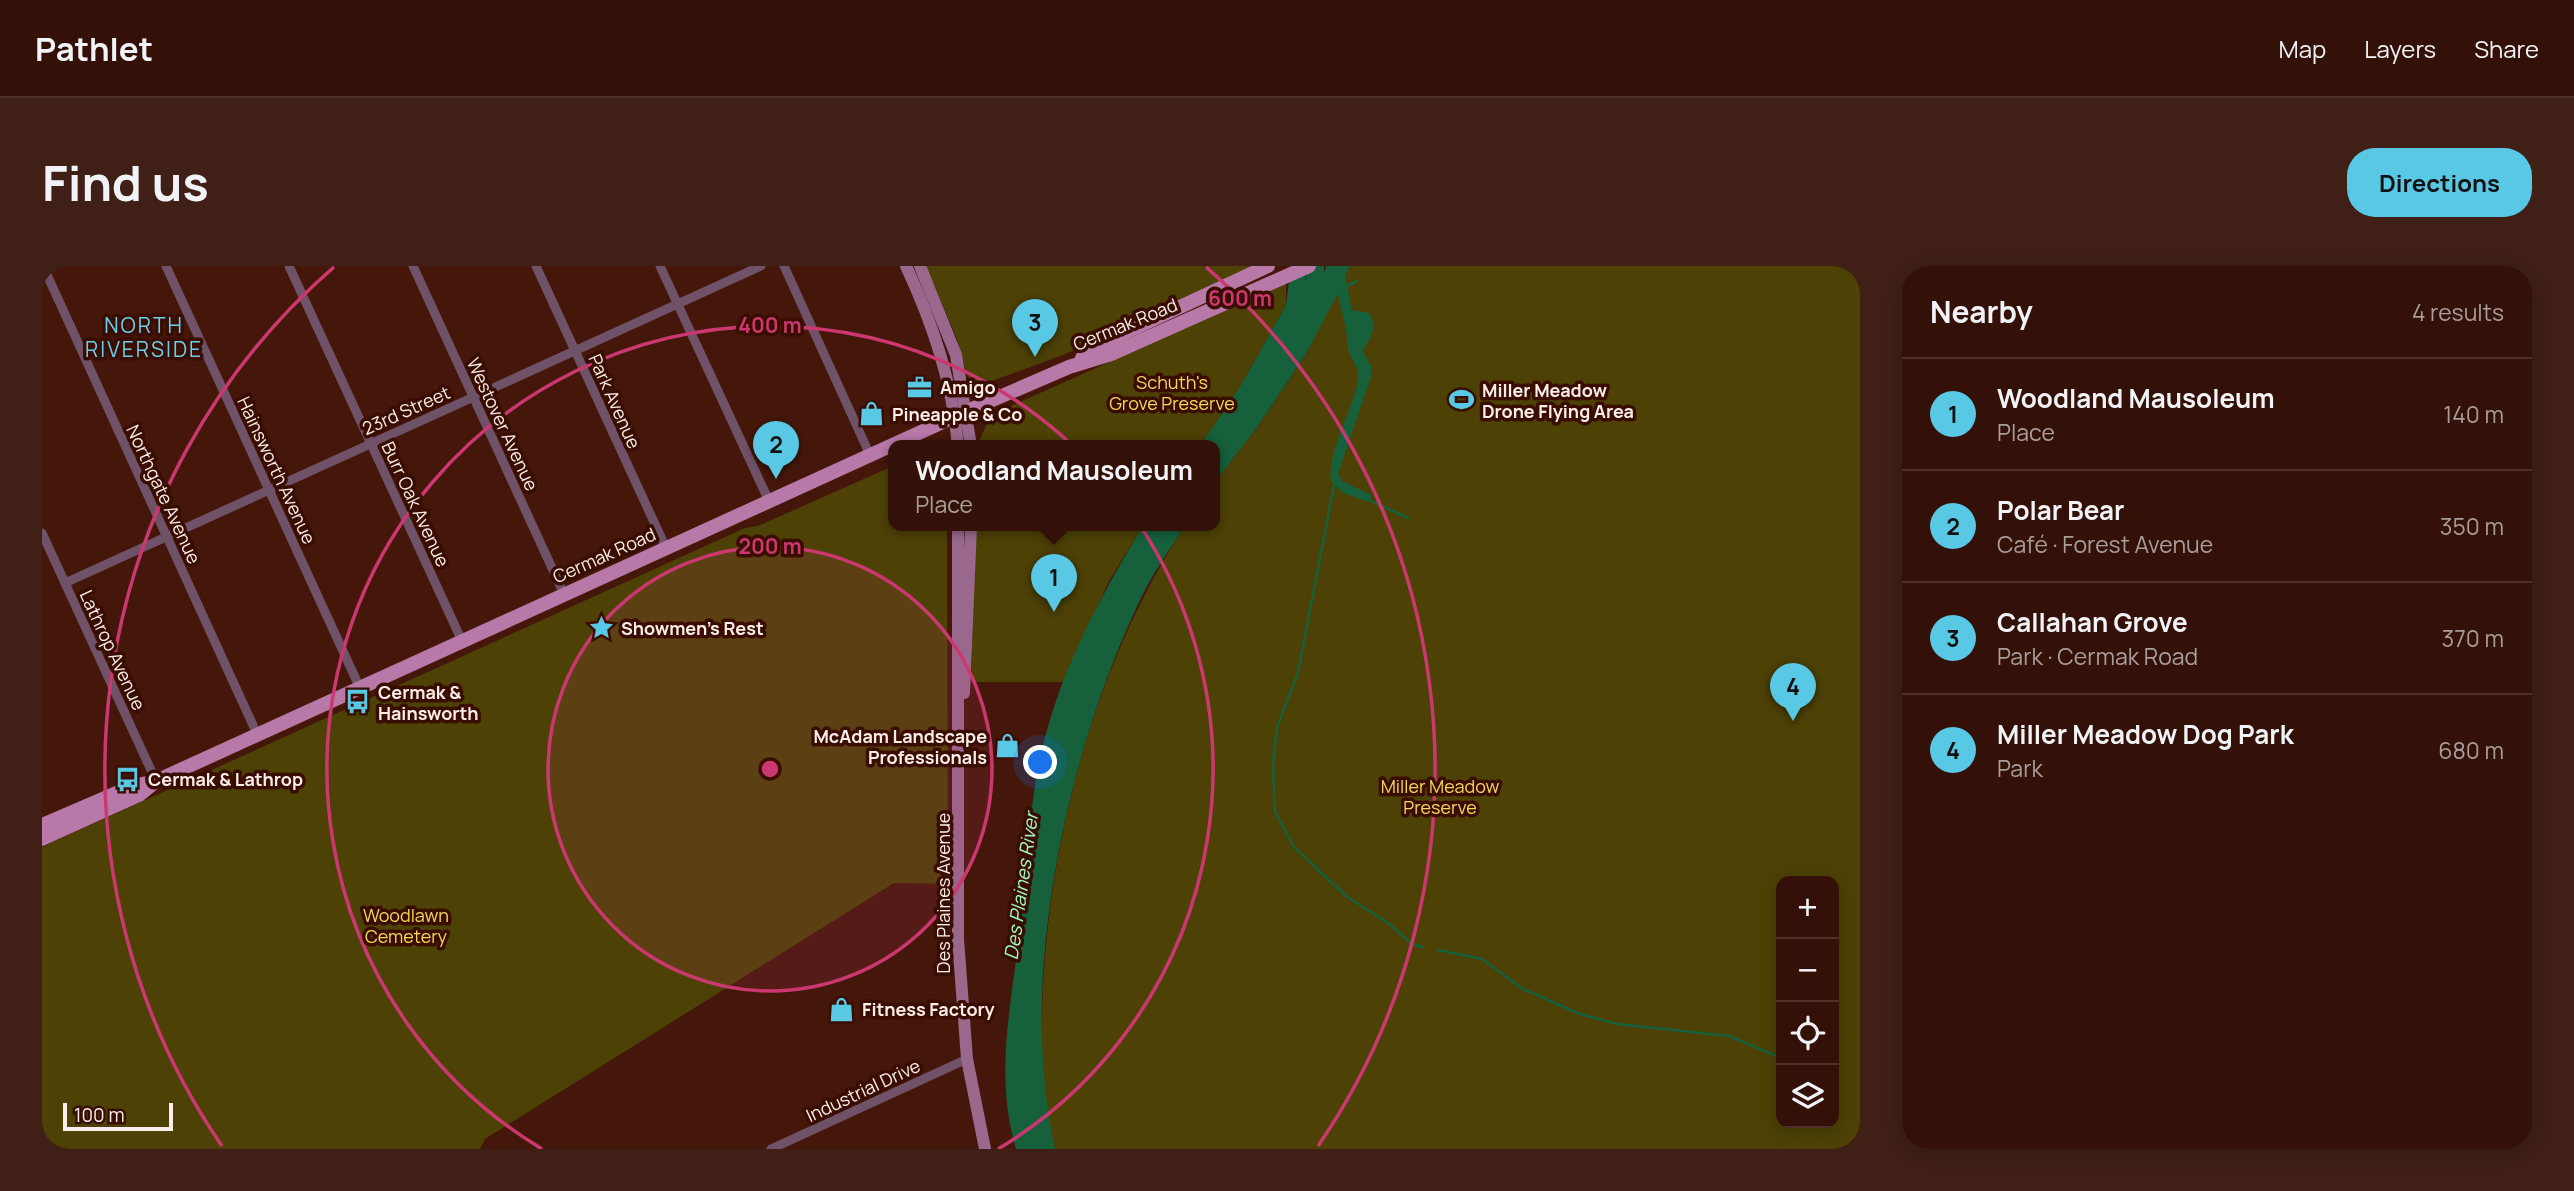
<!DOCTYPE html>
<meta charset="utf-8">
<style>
body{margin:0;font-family:Manrope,sans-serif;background:#3f1f16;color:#f1f3f6}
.controls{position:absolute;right:21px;bottom:21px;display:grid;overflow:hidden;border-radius:14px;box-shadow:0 4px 18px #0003}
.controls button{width:63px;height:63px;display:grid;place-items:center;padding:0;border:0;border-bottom:2px solid #4e3129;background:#341108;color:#f1f3f6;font:35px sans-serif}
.scale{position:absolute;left:21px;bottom:18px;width:110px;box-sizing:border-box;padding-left:7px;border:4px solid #fbeeea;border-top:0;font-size:19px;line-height:24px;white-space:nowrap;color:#fbeeea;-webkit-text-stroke:5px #3a0d02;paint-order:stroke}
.you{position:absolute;left:999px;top:497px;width:24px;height:24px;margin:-18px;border:5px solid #fff;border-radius:50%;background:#1a73e8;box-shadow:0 0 0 10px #1a73e833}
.badge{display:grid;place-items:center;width:46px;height:46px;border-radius:50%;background:#58c8e4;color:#111;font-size:23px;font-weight:700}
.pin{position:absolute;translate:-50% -58px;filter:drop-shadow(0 2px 4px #0008)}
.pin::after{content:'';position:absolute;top:37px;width:24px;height:21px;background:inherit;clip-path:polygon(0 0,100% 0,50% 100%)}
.popup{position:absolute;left:846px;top:174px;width:332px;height:91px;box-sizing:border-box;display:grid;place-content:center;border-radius:14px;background:#341108;filter:drop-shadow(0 2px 5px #0005);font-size:23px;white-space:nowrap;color:#a99d9c}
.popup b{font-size:26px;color:#f1f3f6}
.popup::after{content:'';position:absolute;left:50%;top:100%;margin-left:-14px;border:14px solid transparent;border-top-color:#341108}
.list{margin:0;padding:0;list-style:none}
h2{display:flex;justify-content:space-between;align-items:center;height:91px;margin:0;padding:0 28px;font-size:30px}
h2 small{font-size:23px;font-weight:400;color:#a99d9c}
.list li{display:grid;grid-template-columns:46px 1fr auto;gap:21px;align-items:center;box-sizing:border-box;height:112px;padding:0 28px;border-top:2px solid #4e3129}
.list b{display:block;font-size:26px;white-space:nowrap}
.list p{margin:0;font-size:23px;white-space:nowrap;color:#a99d9c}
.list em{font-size:23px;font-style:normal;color:#a99d9c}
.icon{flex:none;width:38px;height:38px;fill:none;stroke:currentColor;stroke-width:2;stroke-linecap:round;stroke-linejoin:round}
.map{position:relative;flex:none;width:1818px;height:883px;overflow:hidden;border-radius:28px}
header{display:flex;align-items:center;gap:42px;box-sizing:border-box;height:98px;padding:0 35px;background:#341108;border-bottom:2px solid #4e3129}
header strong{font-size:33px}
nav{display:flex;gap:38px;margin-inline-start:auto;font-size:24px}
.intro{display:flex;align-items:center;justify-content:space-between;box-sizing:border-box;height:168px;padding:0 42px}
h1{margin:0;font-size:49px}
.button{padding:18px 32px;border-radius:28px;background:#58c8e4;color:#111;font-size:24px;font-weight:700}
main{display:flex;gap:42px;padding:0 42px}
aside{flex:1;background:#341108;border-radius:28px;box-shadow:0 4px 18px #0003}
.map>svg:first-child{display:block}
</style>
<header>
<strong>Pathlet</strong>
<nav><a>Map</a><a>Layers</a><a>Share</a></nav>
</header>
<div class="intro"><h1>Find us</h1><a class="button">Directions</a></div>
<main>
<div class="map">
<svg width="1818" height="883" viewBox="0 0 1818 883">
<rect width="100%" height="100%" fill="#45170a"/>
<g fill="#4d4106" fill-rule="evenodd">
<path d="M884,0h329l-192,89 -82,30h-6l-8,-9 -10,-37z"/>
<path d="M1307,0h511v883h-805c-4,-19 -10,-38 -11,-57 -13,-188 37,-409 141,-566h30v-44l41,-53 50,-75zM1739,615h53v242h-53z"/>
<path d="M1244,17v22l-45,80 -41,61h-223l10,-23 17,-14z"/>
<path d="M851,200v60h54l1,358 -54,-1 -409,256 -5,10h-438v-302l703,-319 13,-2z"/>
<path d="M933,260h168l-34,55 -45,101h-93z"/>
</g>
<g fill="#16603b">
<path d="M1249,0h15l-1,16 3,-16h16v7l2,-7h23l-4,11 7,33 17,3c10,16 1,24 -6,38l8,15v11l-33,97 4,7 29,14 1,3 -6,3 -23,-8 -12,-12c-3,-33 21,-68 27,-100 3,-15 -10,-22 -10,-35 -1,-19 -7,-34 -10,-53l-32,61 -50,75 -41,53v-36h-15l41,-61 45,-80z"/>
<path d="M1101,260h42c-15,23 -32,47 -44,72 -75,156 -124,381 -86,551h-39c-21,-71 -6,-139 3,-211 8,-58 8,-117 20,-174 17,-86 59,-164 104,-238z"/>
</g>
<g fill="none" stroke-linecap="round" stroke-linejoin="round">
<g stroke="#16603b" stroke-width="2.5">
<path d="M1817,0l1,2"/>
<path d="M1302,21l13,-6"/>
<path d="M1292,219l-36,188 -21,54 -4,37 2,48 19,35 52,49 42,27 24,21 11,3"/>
<path d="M1325,233l41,19"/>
<path d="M1396,684l44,9 41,30 57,25 37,10 112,12 52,22"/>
</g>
<g stroke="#705268" stroke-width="9">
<path d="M1,0l214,468"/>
<path d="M124,0l194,422"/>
<path d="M247,0l173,375"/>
<path d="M371,0l151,328"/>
<path d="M494,0l130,282"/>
<path d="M618,0l109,235"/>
<path d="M742,0l86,189"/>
<path d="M0,267l114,248"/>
<path d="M23,317l696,-317"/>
<path d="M729,883l196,-90"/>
</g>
<g stroke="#99688c" stroke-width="12">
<path d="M864,0c27,58 46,115 52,180"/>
<path d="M878,0l36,89 15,91"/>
<path d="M916,260v413l9,120 18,90"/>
<path d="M922,427l7,-167"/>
</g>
<g stroke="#b879a8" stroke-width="14">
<path d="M1040,92l23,-16 163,-76"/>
<path d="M0,559l91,-39 23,-5 811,-370 102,-44 42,-13 198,-88"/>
<path d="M0,573l97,-44 16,-13"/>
</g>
</g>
<circle cx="728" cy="503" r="222" fill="#cb3870" fill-opacity=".12"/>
<g fill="none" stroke="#cb3870" stroke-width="3.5">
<circle cx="728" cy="503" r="222"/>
<path d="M500 883A443 443 0 1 1 956 883"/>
<path d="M180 880A665 665 0 0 1 292 1M1164 1A665 665 0 0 1 1276 880"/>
</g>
<defs>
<symbol id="office-bare" viewBox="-9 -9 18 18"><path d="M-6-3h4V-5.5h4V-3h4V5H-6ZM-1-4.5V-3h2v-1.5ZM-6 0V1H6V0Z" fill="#58c8e4" stroke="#3a0d02" stroke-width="2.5" paint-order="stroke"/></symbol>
<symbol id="stadium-bare" viewBox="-9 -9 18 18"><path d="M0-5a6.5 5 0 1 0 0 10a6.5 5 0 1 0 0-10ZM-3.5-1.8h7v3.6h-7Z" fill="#58c8e4" stroke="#3a0d02" stroke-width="2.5" paint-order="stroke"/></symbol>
<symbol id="shop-bare" viewBox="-9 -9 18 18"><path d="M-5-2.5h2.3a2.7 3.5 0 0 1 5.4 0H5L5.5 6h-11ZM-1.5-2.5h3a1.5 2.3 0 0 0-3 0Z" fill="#58c8e4" stroke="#3a0d02" stroke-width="2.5" paint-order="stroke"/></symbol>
<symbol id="sight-bare" viewBox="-9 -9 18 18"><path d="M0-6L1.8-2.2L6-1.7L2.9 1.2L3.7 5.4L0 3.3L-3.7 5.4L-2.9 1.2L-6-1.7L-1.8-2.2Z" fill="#58c8e4" stroke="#3a0d02" stroke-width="2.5" paint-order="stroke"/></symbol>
<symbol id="bus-bare" viewBox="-9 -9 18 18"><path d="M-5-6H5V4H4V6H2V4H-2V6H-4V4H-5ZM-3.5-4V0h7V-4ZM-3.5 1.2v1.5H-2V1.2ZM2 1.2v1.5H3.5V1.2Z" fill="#58c8e4" stroke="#3a0d02" stroke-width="2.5" paint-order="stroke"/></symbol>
</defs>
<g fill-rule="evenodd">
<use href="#office-bare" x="860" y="104" width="35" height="35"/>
<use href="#stadium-bare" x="1402" y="116" width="35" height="35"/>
<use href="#shop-bare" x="812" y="130" width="35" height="35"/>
<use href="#sight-bare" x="542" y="344" width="35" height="35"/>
<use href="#bus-bare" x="298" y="418" width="35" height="35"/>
<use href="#shop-bare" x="948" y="462" width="35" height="35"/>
<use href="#bus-bare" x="68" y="496" width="35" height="35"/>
<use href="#shop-bare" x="782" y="726" width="35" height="35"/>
</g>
<g text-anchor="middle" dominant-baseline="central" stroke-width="7" stroke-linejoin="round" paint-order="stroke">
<g font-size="18" fill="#fbeeea" stroke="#3a0d02">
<text transform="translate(1083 58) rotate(-22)">Cermak Road</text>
<text transform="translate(573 135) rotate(66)">Park Avenue</text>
<text transform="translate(364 144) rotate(-24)">23rd Street</text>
<text transform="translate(461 158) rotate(65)">Westover Avenue</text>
<text transform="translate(235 204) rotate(65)">Hainsworth Avenue</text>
<text transform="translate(122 228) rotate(65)">Northgate Avenue</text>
<text transform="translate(374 238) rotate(65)">Burr Oak Avenue</text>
<text transform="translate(562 289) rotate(-24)">Cermak Road</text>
<text transform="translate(71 384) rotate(65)">Lathrop Avenue</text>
<text transform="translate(901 627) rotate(-90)">Des Plaines Avenue</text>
<text transform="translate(821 824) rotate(-25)">Industrial Drive</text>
</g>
<g font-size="18" fill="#f5d859" stroke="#3a0d02">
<text x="1130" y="116">Schuth's<tspan x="1130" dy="21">Grove Preserve</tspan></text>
<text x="1398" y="520">Miller Meadow<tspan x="1398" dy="21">Preserve</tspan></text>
<text x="364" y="649">Woodlawn<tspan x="364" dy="21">Cemetery</tspan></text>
</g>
<g font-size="18" font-weight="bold" fill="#fbeeea" stroke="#3a0d02" text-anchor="start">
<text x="898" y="121">Amigo</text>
<text x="1440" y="124">Miller Meadow<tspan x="1440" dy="21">Drone Flying Area</tspan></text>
<text x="850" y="148">Pineapple &amp; Co</text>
<text x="579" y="362">Showmen's Rest</text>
<text x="336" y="426">Cermak &amp;<tspan x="336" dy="21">Hainsworth</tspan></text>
<text x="945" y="470" text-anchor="end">McAdam Landscape<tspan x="945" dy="21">Professionals</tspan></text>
<text x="106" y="513">Cermak &amp; Lathrop</text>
<text x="820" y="743">Fitness Factory</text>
</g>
<g font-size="19" font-style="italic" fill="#9ffbc3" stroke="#3a0d02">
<text transform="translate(979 620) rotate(-82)">Des Plaines River</text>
</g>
<g font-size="21" letter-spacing="2" fill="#6bcfe9" stroke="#3a0d02">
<text x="102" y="59">NORTH<tspan x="102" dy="24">RIVERSIDE</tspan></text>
</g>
</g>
<circle cx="728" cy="503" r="10" fill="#cb3870" stroke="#3a0d02" stroke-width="3.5"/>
<g font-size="21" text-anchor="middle" font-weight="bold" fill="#cb3870" stroke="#3a0d02" stroke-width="7" stroke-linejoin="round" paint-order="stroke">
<text x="1198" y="40">600 m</text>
<text x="728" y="67">400 m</text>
<text x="728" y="288">200 m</text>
</g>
</svg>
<div class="controls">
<button>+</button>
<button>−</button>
<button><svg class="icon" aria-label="locate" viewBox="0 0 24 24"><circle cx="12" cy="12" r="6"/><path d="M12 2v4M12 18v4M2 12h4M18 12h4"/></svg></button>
<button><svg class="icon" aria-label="layers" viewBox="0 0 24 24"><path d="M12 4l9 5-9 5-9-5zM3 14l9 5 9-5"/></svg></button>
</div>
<div class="scale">100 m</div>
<div class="you"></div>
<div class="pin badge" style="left:1012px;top:346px">1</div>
<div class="popup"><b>Woodland Mausoleum</b>Place</div>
<div class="pin badge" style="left:734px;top:213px">2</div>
<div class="pin badge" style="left:993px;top:91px">3</div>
<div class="pin badge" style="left:1751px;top:455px">4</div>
</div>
<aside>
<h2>Nearby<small>4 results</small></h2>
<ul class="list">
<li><span class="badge">1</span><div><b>Woodland Mausoleum</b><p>Place</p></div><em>140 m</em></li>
<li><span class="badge">2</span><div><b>Polar Bear</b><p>Café · Forest Avenue</p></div><em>350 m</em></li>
<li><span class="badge">3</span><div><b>Callahan Grove</b><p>Park · Cermak Road</p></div><em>370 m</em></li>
<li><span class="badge">4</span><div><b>Miller Meadow Dog Park</b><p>Park</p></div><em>680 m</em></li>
</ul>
</aside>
</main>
